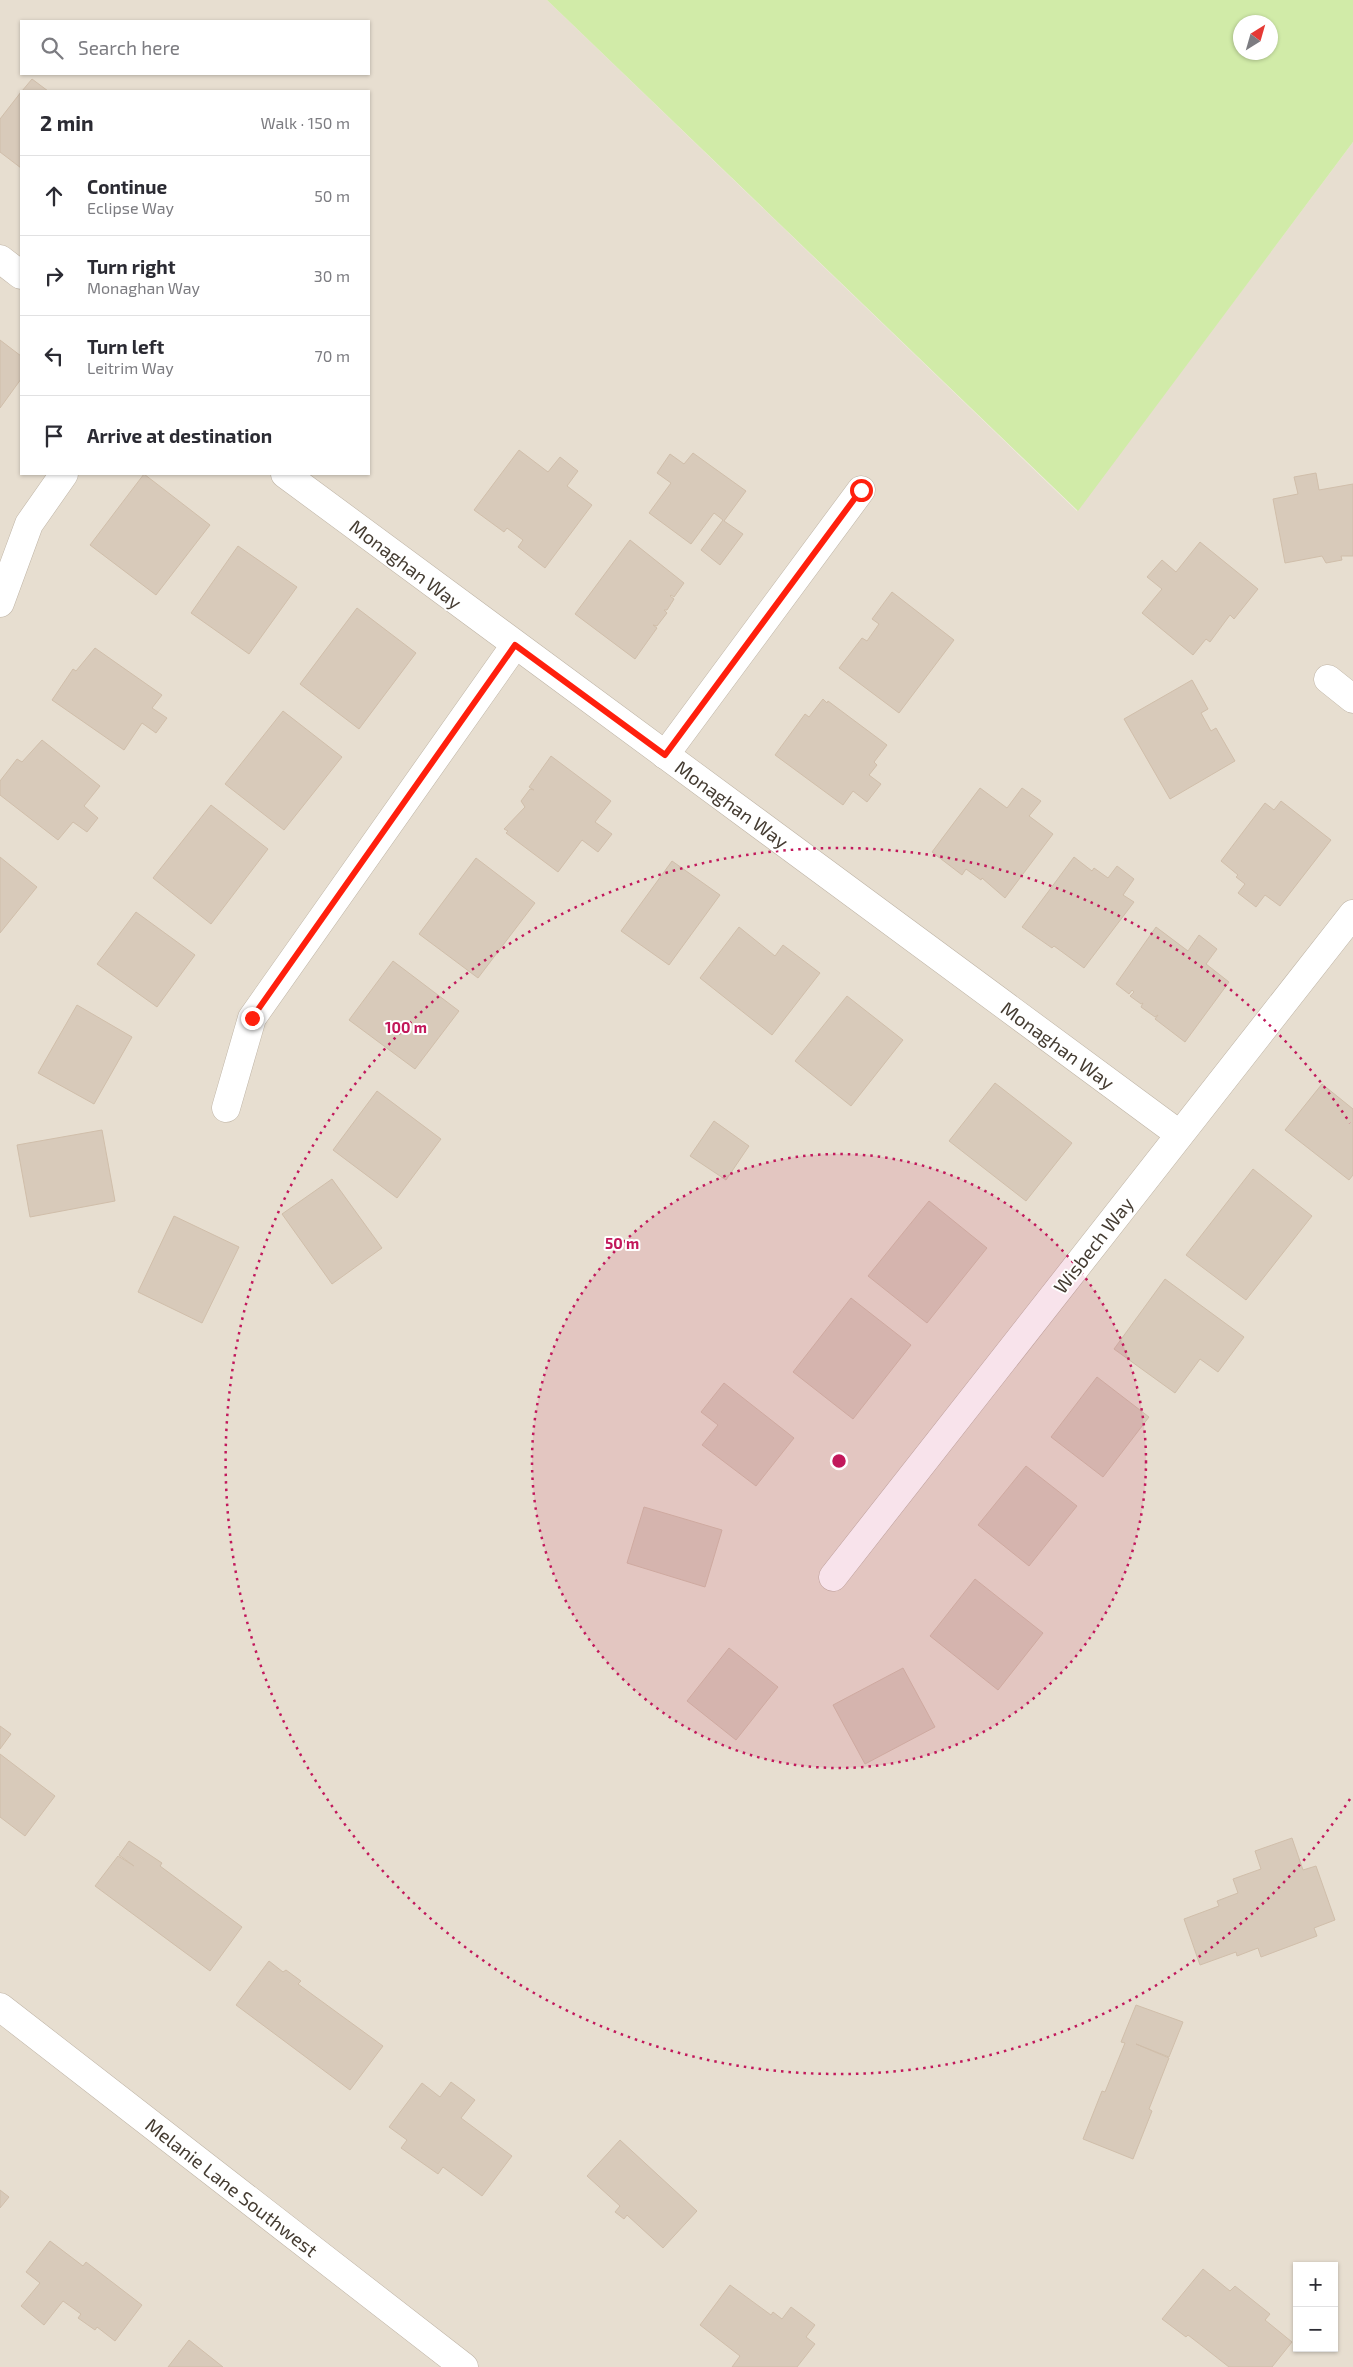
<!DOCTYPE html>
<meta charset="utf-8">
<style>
body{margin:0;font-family:"Exo 2",sans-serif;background:#f7f7f7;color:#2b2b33}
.controls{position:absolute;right:15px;bottom:15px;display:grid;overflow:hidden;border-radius:0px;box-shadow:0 1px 4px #0004}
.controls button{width:45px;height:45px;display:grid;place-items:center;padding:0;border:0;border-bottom:1px solid #e1e1e2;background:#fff;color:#2b2b33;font:25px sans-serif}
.compass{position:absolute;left:1233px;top:15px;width:45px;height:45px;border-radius:50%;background:#fff;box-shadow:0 1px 4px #0004;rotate:37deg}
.stop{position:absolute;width:15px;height:15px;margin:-11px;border:4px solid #ff200d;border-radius:50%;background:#fff}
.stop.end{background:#ff200d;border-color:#fff;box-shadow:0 1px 5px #0008}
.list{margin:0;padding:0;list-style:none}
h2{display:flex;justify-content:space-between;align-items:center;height:65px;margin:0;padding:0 20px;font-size:21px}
h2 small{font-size:16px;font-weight:400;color:#7c7c81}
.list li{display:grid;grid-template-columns:32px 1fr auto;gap:15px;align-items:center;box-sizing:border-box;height:80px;padding:0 20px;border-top:1px solid #e1e1e2}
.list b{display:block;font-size:19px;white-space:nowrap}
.list p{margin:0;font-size:16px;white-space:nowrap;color:#7c7c81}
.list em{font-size:16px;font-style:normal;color:#7c7c81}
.icon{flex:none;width:28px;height:28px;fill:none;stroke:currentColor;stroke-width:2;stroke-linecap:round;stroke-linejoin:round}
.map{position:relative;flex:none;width:1353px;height:2367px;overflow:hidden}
.search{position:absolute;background:#fff;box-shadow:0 1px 4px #0004;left:20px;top:20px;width:350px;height:55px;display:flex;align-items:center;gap:12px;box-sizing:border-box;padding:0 18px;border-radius:0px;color:#7c7c81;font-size:19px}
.panel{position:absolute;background:#fff;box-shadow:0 1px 4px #0004;left:20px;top:90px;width:350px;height:385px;border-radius:0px}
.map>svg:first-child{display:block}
</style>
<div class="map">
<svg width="1353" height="2367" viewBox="0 0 1353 2367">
<rect width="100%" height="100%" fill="#f3ede2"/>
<path fill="#e7ded0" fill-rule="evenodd" d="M0,0h547l530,511 276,-369v2225h-1353zM21,21h348v53h-348zM21,91h348v383h-348zM1297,2266h37v82h-37z"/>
<path fill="#d1eba8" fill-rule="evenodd" d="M547,0h806v142l-275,369zM1240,22h30v30h-30z"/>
<g fill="#d8caba" stroke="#d0beaa">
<path d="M32,79l16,12h-26z"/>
<path d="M21,92v76l-21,-16v-33z"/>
<path d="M0,340l21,16v23l-21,29z"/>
<path d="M519,450l29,22 12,-15 18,14 -11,15 25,19 -47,63 -27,-21 5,-7 -16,-12 -3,4 -30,-22z"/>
<path d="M693,453l53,38 -22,30 19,13 -23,31 -19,-15 22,-30 -9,-7 -23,31 -42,-31 22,-30 -14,-10 13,-19 14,10z"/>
<path d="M1316,473l3,17 34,-6v72h-12l1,4 -16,3 -4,-7 -37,7 -12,-64 25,-5 -4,-17z"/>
<path d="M144,474l66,51 -54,70 -66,-50z"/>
<path d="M630,540l54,43 -10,14 -3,-2 -1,1 4,3 -7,11h-3l3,3 -10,13 -4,-1 4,3 -22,31 -60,-45z"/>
<path d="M1200,542l58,47 -24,30 -4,-4 -20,27 -4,-3 -13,16 -51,-42 20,-24 -15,-12 15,-17 14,12z"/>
<path d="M238,546l59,41 -48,67 -58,-41z"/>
<path d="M892,592l62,48 -55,73 -60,-45 23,-30 5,3 12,-17 -7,-5z"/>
<path d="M357,608l59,45 -57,76 -59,-45z"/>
<path d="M95,648l67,47 -10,13 15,10 -11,15 -14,-10 -18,27 -72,-50 21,-31 3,2z"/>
<path d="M1192,680l16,29 -7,4 10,18 5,-3 19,33 -65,38 -46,-80z"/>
<path d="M823,699l4,4 1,-2 59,44 -13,17 3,3 -8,10 12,9 -14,18 -14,-11 -10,14 -68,-50 30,-41 4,3z"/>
<path d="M283,711l59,46 -58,73 -59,-46z"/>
<path d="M42,740l58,46 -16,20 14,12 -11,14 -14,-10 -15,18 -58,-45v-14l17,-22 5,3z"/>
<path d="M551,756l60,45 -16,21 17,12 -14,18 -16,-12 -24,32 -52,-39 2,-2 -4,-2 21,-22 -4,-6 9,-12 4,1 -5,-3z"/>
<path d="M980,788l27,20 15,-20 19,13 -12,15 24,18 -48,64 -23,-20 -1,2 -15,-11 -4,6 -30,-23z"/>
<path d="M1281,801l50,39 -51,66 -15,-11 -9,12 -18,-14 7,-9 -9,-7 2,-2 -17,-14 44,-58 9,7z"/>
<path d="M211,805l57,44 -57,75 -58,-46z"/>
<path d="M0,857l37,30 -37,46z"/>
<path d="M1074,857l18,14 2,-3 14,10 9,-12 17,13 -11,16 11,7 -50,66 -30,-22 -2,2 -30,-21z"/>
<path d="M476,858l59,45 -57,75 -59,-44z"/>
<path d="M672,861l48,34 -51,70 -48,-34z"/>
<path d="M136,912l59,43 -38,52 -60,-43z"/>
<path d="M739,927l36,29 8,-11 37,28 -48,62 -72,-57z"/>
<path d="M1156,927l32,24 11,-16 18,14 -11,15 23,18 -44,60 -30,-23 3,-4 -3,2 -14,-10 2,-4 -2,1 -11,-8 4,-4 -2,-2 -3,4 -13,-10z"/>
<path d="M393,961l66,50 -44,58 -66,-49z"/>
<path d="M847,996l56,44 -52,66 -56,-45z"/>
<path d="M77,1005l55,32 -38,67 -56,-31z"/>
<path d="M995,1083l77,60 -46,58 -77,-60z"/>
<path d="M1322,1084l31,25v66l-4,5 -64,-50z"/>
<path d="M377,1091l64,48 -44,59 -64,-48z"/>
<path d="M714,1121l35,25 -23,34 -36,-24z"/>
<path d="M102,1130l13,71 -85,16 -13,-72z"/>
<path d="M1253,1169l59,47 -66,84 -60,-45z"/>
<path d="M332,1179l50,69 -50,36 -50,-70z"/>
<path d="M929,1201l58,47 -60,75 -59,-47z"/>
<path d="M174,1216l65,31 -37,76 -64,-31z"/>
<path d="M1165,1279l79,58 -26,35 -18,-13 -25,34 -61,-44z"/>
<path d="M851,1298l60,47 -58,74 -60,-47z"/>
<path d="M1097,1377l52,40 -46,60 -52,-40z"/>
<path d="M724,1383l70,55 -38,48 -54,-41 16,-20 -17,-13z"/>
<path d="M1026,1466l51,40 -48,60 -51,-41z"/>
<path d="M644,1507l78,23 -17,57 -78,-24z"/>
<path d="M975,1579l68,54 -45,57 -68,-54z"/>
<path d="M729,1648l49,39 -42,53 -49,-39z"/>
<path d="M903,1668l32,59 -70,37 -32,-59z"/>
<path d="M0,1726l11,8 -11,15z"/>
<path d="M0,1754l55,42 -30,40 -25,-19z"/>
<path d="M1292,1838l11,32 13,-4 19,54 -21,8 3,8 -56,21 -3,-9 -21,8 -1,-4 -36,13 -16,-46 35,-13 -2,-5 21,-8 -5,-14 28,-10 -6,-18z"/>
<path d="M129,1841l33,22 -2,3 82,61 -32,44 -115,-85 23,-30 16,10 -15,-11z"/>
<path d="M269,1961l14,11 3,-2 15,11 -3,3 85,62 -33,44 -114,-85z"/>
<path d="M1136,2005l47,17 -14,35 -33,-13 33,14 -20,51 3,2 -19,48 -50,-20 19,-48 3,1 20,-49 -4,-1z"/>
<path d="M451,2082l24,18 -14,18 51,38 -30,40 -39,-29 -5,7 -37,-26 6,-8 -18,-13 33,-44 18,14z"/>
<path d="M620,2140l77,71 -34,37 -36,-33 -3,4 -9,-7 5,-6 -33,-30z"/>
<path d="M0,2190l9,7 -9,11z"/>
<path d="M50,2241l33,25 3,-4 56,43 -27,36 -18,-14 -2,3 -17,-12 3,-4 -18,-13 -19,24 -23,-19 19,-23 -14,-11z"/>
<path d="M1203,2269l27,22 5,-5 35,28 -5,6 27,22 -20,25h-43l-41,-32 -2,2 -24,-18z"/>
<path d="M730,2285l41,30 2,-3 9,7 9,-12 24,18 -9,12 9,7 -18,23h-65l8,-11 -40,-31z"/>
<path d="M189,2340l34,27h-55z"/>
</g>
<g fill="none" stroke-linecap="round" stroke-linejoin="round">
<defs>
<g id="street">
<path d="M0,259l21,16"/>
<path d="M285,474l894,660"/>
<path d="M0,603l29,-79 35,-50"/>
<path d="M1328,679l25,20"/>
<path d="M665,755l196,-265"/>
<path d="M226,1108l26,-90 263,-373"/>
<path d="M833,1577l520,-663"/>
<path d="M0,2007l464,360"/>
</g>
</defs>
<use href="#street" stroke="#bfb4a5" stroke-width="29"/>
<use href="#street" stroke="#fff" stroke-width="28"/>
</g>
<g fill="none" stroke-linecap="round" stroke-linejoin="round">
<path stroke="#ff200d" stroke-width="6" d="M252,1018l263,-373 150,110 196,-265"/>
</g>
<circle cx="839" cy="1461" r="307" fill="#c2185b" fill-opacity=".12"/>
<g fill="none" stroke="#c2185b" stroke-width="2.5" stroke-dasharray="2.5 5">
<circle cx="839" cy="1461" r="307"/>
<path d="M1350 1799A613 613 0 1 1 1350 1123"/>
</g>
<g text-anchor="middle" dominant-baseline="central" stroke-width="4" stroke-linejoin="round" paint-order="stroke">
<g font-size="19" fill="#453c32" stroke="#fff">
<text transform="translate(406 564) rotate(37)">Monaghan Way</text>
<text transform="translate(732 804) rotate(36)">Monaghan Way</text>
<text transform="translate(1058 1045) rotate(36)">Monaghan Way</text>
<text transform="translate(1093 1245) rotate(-52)">Wisbech Way</text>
<text transform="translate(232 2187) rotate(38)">Melanie Lane Southwest</text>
</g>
</g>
<circle cx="839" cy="1461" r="8" fill="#c2185b" stroke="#fff" stroke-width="2.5"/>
<g font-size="15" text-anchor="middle" font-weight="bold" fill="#c2185b" stroke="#fff" stroke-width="4" stroke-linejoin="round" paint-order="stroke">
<text x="406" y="1033">100 m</text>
<text x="622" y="1249">50 m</text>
</g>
</svg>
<div class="controls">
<button>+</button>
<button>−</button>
</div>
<svg class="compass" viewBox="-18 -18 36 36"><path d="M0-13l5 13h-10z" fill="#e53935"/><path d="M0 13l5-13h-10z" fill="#7c7c81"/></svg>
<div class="stop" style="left:861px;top:490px"></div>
<div class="stop end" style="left:252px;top:1018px"></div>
<div class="search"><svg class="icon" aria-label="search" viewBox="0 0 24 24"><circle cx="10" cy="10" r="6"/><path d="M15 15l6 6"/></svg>Search here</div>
<section class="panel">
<h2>2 min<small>Walk · 150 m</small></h2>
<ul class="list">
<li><svg class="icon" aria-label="ahead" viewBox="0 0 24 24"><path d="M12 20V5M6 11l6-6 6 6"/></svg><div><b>Continue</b><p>Eclipse Way</p></div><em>50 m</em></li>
<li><svg class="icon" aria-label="right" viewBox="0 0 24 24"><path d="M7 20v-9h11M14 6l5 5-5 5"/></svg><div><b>Turn right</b><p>Monaghan Way</p></div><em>30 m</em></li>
<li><svg class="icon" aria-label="left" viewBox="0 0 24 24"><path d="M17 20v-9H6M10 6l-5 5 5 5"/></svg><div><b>Turn left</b><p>Leitrim Way</p></div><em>70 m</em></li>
<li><svg class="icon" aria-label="arrive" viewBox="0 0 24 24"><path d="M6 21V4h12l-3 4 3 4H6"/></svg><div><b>Arrive at destination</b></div></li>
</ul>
</section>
</div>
